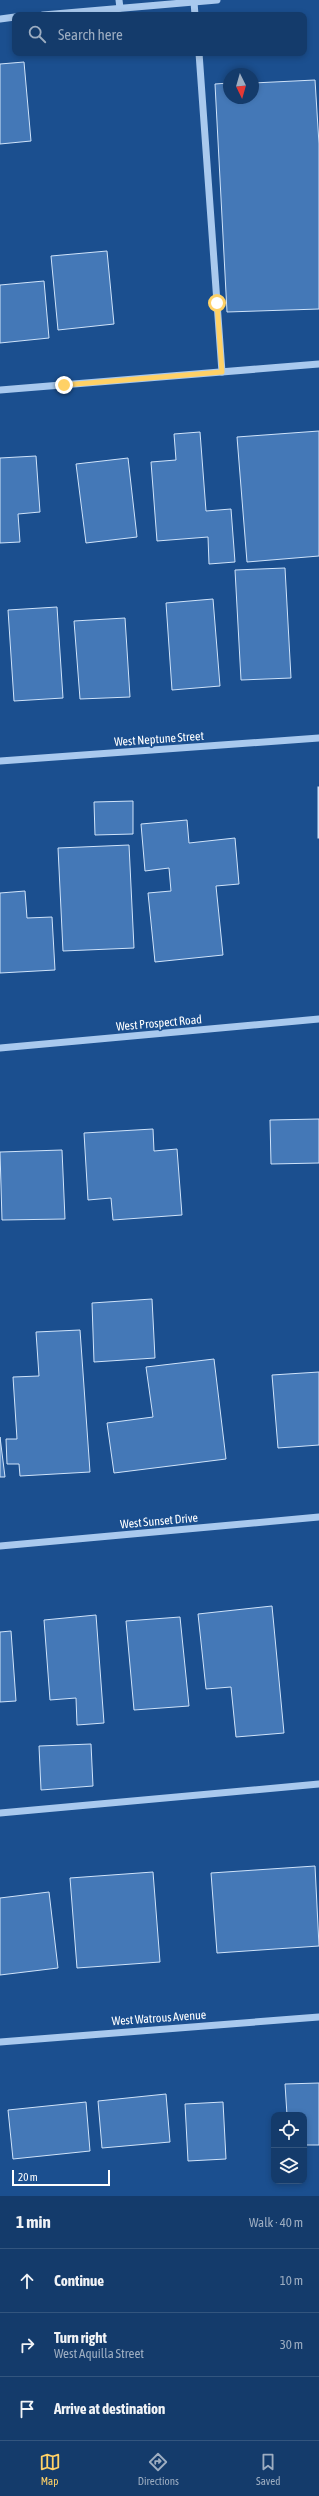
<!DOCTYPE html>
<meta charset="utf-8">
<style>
body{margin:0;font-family:"Asap Condensed",sans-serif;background:#1d4271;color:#f1f3f6}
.controls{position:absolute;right:12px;bottom:12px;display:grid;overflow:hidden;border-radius:8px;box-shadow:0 2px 6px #0003}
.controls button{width:36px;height:36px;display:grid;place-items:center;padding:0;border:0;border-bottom:1px solid #33557e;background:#143b6b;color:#f1f3f6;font:20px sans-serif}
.compass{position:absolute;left:223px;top:68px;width:36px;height:36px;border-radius:50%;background:#143b6b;box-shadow:0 2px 6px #0003;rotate:175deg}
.scale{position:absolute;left:12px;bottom:10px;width:98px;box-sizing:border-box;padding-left:4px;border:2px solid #fff;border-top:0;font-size:11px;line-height:14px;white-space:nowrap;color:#fff;-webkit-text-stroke:3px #1b4f8f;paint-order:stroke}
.stop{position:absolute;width:12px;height:12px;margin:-9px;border:3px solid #ffd166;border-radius:50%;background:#fff}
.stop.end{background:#ffd166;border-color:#fff;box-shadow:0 1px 4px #0008}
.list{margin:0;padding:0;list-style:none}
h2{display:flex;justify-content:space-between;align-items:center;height:52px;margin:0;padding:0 16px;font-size:17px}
h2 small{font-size:13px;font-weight:400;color:#9dadc1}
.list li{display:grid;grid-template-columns:26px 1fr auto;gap:12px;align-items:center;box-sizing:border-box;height:64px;padding:0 16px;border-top:1px solid #33557e}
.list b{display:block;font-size:15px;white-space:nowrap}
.list p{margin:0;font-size:13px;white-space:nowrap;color:#9dadc1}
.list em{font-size:13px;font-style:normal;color:#9dadc1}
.icon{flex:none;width:22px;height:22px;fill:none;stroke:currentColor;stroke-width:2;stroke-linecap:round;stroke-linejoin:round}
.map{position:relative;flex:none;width:319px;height:2196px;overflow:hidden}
.search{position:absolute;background:#143b6b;box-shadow:0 2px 6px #0003;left:12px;right:12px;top:12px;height:44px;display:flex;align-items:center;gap:10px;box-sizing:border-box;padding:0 14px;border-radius:8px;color:#9dadc1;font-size:15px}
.sheet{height:244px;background:#143b6b}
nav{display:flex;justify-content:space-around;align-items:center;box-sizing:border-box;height:56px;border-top:1px solid #33557e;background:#143b6b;font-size:11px;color:#9dadc1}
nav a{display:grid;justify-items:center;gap:2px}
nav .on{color:#ffd166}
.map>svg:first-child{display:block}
</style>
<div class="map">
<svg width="319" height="2196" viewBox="0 0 319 2196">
<rect width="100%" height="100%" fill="#1b4f8f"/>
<g fill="#4478b7" stroke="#cfe3fa">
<path d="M24,62l7,79 -31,3v-80z"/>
<path d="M315,80l4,64v165l-92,3 -12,-228 14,-1v15h24v-15z"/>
<path d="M107,251l7,73 -56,6 -7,-74z"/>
<path d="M44,281l5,57 -49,5v-58z"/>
<path d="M319,431v125l-72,6 -10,-125z"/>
<path d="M200,432l6,79 25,-2 4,53 -26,2 -1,-27 -51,4 -6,-79 25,-2 -2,-26z"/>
<path d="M36,456l4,56 -22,2 2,28 -20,1v-85z"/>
<path d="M128,458l9,79 -51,6 -10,-79z"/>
<path d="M285,568l6,110 -50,2 -6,-110z"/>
<path d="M213,599l7,87 -48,4 -6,-87z"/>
<path d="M57,607l6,91 -49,3 -6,-91z"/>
<path d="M125,618l5,79 -50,2 -6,-78z"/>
<rect x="318" y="787" width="1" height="51"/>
<path d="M133,801v33l-38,1 -1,-33z"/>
<path d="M187,820l2,23 46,-5 4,46 -23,2 7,69 -68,7 -7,-69 23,-2 -2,-23 -24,3 -4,-47z"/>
<path d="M129,845l5,103 -71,3 -5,-103z"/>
<path d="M25,891l2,27 25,-1 3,53 -55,3v-80z"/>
<path d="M319,1119v44l-48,1 -1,-44z"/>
<path d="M153,1129l1,22 23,-2 5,66 -69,5 -2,-22 -23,2 -4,-67z"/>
<path d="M62,1150l3,69 -63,1 -2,-68z"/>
<path d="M152,1299l3,59 -61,4 -2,-59z"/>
<path d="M80,1330l10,142 -70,4 -1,-12h-12l-1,-25h11l-4,-62 26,-1 -3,-44z"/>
<path d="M214,1359l12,100 -112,14 -7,-50 46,-6 -7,-50z"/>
<path d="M319,1372v73l-41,3 -6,-73z"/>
<path d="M0,1437l5,40h-5z"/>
<path d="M272,1606l12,127 -48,4 -5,-50 -25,2 -8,-75z"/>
<path d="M96,1615l8,108 -27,2 -1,-27 -26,2 -6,-80z"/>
<path d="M180,1617l9,89 -55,4 -8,-89z"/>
<path d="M11,1631l5,70 -16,1v-70z"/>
<path d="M91,1744l2,42 -52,4 -2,-44z"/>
<path d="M315,1866l4,80 -102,7 -6,-80z"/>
<path d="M153,1872l7,90 -83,6 -7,-90z"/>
<path d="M49,1892l9,76 -58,7v-77z"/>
<path d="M319,2083v62h-15v-30h-17l-2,-31z"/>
<path d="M166,2094l4,48 -68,6 -4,-47z"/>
<path d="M86,2102l4,49 -77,8 -5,-49z"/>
<path d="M223,2102l3,57 -38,2 -3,-57z"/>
</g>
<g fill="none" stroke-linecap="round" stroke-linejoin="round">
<g stroke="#a9c9ee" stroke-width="7">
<path d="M119,0l1,8"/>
<path d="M194,2l1,13"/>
<path d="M43,15l174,-15"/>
<path d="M0,19l15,-2"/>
<path d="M199,53l23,319"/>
<path d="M0,390l319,-26"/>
<path d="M0,761l319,-23"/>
<path d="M0,1048l319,-29"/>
<path d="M0,1546l319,-29"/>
<path d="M0,1813l319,-29"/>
<path d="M0,2042l319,-25"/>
</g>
</g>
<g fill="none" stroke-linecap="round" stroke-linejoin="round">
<path stroke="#ffd166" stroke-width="5" d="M64,385l158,-13 -5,-69"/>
</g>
<g text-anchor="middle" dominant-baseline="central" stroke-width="3.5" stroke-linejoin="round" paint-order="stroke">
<g font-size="12" fill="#fff" stroke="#1b4f8f">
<text transform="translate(159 739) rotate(-4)">West Neptune Street</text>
<text transform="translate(159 1023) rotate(-5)">West Prospect Road</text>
<text transform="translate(159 1521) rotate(-5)">West Sunset Drive</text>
<text transform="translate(159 2018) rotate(-4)">West Watrous Avenue</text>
</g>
</g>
</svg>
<div class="controls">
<button><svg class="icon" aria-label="locate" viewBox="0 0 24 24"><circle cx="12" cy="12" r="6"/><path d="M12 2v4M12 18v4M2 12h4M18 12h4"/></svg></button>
<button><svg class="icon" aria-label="layers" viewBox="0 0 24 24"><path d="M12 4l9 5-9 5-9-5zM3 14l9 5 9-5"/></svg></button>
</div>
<svg class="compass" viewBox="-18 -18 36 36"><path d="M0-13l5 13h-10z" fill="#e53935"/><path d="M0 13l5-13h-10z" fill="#9dadc1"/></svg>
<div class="scale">20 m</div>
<div class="stop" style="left:217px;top:303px"></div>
<div class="stop end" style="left:64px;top:385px"></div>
<div class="search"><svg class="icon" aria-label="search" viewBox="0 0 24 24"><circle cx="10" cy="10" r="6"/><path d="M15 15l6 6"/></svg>Search here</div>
</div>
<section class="sheet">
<h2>1 min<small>Walk · 40 m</small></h2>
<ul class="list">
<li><svg class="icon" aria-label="ahead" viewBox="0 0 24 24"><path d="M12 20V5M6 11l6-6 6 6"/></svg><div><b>Continue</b></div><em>10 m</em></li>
<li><svg class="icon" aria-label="right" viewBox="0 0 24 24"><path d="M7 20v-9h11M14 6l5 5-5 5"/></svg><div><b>Turn right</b><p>West Aquilla Street</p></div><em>30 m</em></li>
<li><svg class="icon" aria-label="arrive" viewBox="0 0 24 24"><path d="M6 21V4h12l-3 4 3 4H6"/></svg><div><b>Arrive at destination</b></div></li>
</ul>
</section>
<nav>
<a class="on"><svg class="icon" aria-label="map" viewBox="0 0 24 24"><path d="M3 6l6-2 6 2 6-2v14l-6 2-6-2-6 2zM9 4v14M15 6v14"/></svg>Map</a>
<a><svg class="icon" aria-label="directions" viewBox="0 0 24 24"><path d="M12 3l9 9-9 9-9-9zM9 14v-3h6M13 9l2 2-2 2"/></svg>Directions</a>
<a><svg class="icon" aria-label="saved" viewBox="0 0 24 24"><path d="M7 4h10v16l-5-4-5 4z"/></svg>Saved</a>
</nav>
